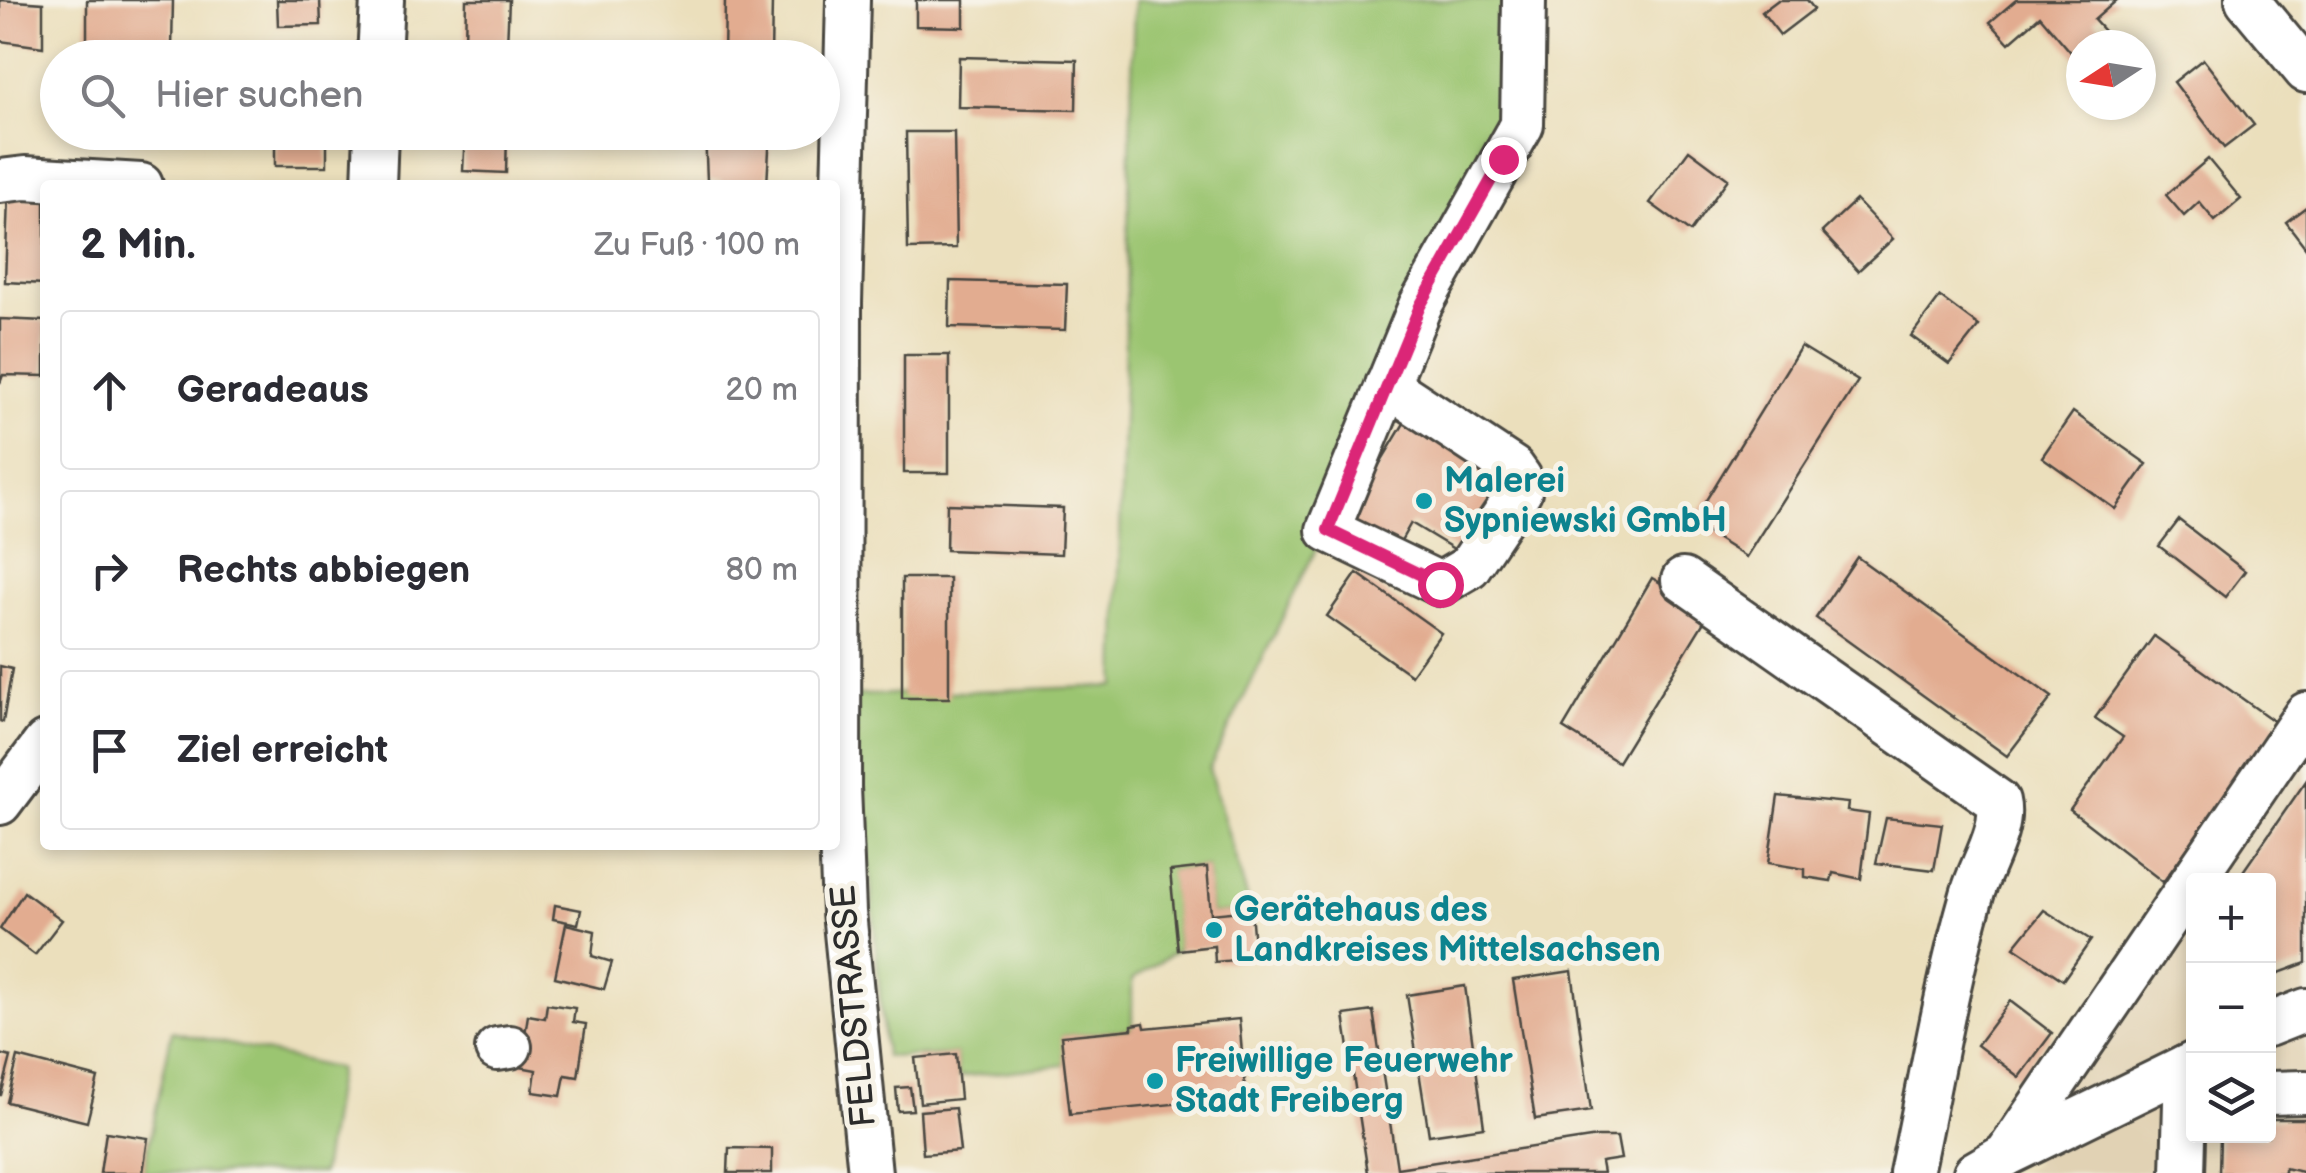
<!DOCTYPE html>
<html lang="de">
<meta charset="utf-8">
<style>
body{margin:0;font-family:"Balsamiq Sans",sans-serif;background:#f7f7f7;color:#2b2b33}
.controls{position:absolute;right:30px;bottom:30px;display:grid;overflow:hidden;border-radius:10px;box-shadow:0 5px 15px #0003}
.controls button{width:90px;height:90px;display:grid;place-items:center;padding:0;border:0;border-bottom:2px solid #e1e1e2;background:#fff;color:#2b2b33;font:50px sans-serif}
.compass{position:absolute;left:2066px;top:30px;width:90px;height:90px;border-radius:50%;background:#fff;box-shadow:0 5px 15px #0003;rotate:258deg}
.stop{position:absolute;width:30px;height:30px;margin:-22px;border:8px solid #db2777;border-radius:50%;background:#fff}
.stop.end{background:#db2777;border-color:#fff;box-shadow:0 2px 10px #0008}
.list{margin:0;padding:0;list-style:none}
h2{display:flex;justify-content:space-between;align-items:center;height:130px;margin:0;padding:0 40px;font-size:42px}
h2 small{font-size:32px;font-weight:400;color:#7c7c81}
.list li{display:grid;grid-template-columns:65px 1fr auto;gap:30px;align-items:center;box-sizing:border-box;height:160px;margin:0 20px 20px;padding:0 20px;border:2px solid #e1e1e2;border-radius:10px}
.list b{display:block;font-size:38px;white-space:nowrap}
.list em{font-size:32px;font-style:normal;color:#7c7c81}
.icon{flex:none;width:55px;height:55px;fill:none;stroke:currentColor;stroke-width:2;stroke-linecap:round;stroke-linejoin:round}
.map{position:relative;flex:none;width:2306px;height:1173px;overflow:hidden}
.search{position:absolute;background:#fff;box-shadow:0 5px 15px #0003;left:40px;top:40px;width:800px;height:110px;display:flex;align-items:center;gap:25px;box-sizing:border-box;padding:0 35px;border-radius:55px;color:#7c7c81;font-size:38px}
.panel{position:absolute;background:#fff;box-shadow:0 5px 15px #0003;left:40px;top:180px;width:800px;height:670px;border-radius:10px}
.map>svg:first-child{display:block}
</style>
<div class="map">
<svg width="2306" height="1173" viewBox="0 0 2306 1173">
<rect width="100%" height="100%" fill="#f7f3e8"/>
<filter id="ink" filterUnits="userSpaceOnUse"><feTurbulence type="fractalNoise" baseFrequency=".01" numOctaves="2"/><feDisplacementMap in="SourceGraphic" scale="20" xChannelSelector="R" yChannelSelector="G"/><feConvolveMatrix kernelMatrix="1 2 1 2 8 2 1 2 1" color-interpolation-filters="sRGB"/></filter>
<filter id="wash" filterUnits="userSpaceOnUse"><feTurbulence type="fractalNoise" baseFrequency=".0048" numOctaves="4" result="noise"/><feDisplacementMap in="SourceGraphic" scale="40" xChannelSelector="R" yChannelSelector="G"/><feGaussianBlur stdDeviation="2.25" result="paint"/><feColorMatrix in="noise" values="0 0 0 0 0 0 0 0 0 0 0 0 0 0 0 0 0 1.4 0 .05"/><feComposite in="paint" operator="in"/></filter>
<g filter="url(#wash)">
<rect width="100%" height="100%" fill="#ebdfbc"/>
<path fill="#e1d2b4" d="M2306,730v443h-287l16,-9 -9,-26 167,-244 1,242h74v-256h-65z"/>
<g fill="#9bc571" stroke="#63784e" stroke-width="2.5">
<path d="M1134,0h390l-2,125 -313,644 42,141 -40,4 -4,-47 -36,4 7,79 -46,30v49l-70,7 3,29 -107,12 -2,-23 -71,3 -24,-293 -22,-1 -1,-67 278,-10z"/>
<path d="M172,1031l166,38 -16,104h-179z"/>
</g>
<g id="blocks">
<g fill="#e2ac90">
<path d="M0,0l43,3v44l-43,-6z"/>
<path d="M87,0h86l-1,49 -85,-1z"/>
<path d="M277,0h43l1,25 -43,1z"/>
<path d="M466,0h43l-2,45 -42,-1z"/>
<path d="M725,0h47l-1,58h-47z"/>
<path d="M916,0h48v27l-48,-1z"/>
<path d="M1778,0h29l7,9 -34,26 -18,-23z"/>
<path d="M2016,0h101l-23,20 20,22 -33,3v19l-41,-48 -31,27 -19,-21z"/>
<path d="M959,57l118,3 -1,50 -118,-3z"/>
<path d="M2203,59l51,66 -30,23 -50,-66z"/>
<rect x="275" y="132" width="52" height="34"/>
<path d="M465,132h42l-1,41 -43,-2z"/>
<path d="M705,132h65l-3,53h-45v-4l-15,-1z"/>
<path d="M906,132h48l2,116 -48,1z"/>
<path d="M1689,150l39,29 -38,53 -40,-29z"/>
<path d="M2208,159l33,40 -26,22 -16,-19 -15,14 -18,-21z"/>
<path d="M8,198l37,1v85l-40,-2z"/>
<path d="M1856,200l37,39 -35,32 -36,-39z"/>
<path d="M2306,207v41l-20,-26z"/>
<path d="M950,281l117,3 -2,46 -116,-3z"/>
<path d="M1940,297l39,29 -30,38 -38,-28z"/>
<path d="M0,319l45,2v55l-42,-1 -3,8z"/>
<path d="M1801,346l57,35 -112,176 -54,-34z"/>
<rect x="904" y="355" width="45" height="118"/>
<path d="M2073,412l74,52 -32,45 -73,-52z"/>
<path d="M1406,420l97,58 -44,74 -48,-29 -17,30 -50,-30z"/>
<path d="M947,504l116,4 -2,46 -115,-4z"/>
<path d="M2179,520l66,51 -20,26 -66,-51z"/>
<path d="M1857,557l195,140 -45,59 -191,-138z"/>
<path d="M1357,573l84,60 -30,42 -84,-59z"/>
<rect x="902" y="578" width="47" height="120"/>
<path d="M1652,578l58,34 -92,150 -55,-34z"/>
<path d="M2154,636l124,88 -115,158 -93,-72 53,-73 -28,-19z"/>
<path d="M0,666l12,3 -9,53 -3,-1z"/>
<path d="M2306,781v182l-38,14v-97h-31z"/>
<path d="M1778,796l70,7 -1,8 22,3 -8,65 -28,-6 -2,8 -26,-4v-8l-37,-6z"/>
<path d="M1886,818l56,6 -8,46 -58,-7z"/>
<path d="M1207,867l4,47 40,-4 4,48 -40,4 -1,-16 -36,4 -8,-79z"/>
<path d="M24,892l38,28 -27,35 -35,-26z"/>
<path d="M555,905l26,5 -3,14 -25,-5z"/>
<path d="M2044,910l47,30 -28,40 -49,-33z"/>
<path d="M566,924l29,7 -3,25 20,6 -8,27 -49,-12z"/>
<path d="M1572,971l19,140 -56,8 -22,-139z"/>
<path d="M1465,986l19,141 -55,8 -22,-140z"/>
<path d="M2010,1001l42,32 -33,44 -42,-32z"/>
<path d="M547,1004l28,4 -2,14 13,2 -8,53 -13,-2 -4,21 -28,-4 3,-22 -16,-3 8,-52 17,3z"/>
<path d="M1373,1011l24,157 200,-31h20l4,22 -20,3 2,11h-235l-24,-158z"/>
<path d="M1239,1019l7,78 -176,17 -9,-78 71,-7v-4l12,-2 1,5z"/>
<path d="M0,1054l11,3 -10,38h-1z"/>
<path d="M956,1054l4,45 -40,4 -5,-45z"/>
<path d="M18,1057l80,21 -11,44 -80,-20z"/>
<path d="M910,1087l3,23 -15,1 -2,-23z"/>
<path d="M955,1108l5,43 -37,3 -3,-43z"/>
<path d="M2268,1119h38v54l-21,-5v5h-66l1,-37h48z"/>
<path d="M106,1132l42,6 -5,35h-43z"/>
<path d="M729,1148l43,1v24h-44z"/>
</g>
</g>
</g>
<g filter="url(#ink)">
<use href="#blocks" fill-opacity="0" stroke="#484641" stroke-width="2.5"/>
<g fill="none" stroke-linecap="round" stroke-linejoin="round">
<defs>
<g id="minor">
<path d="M848,0l-8,303 -1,484 5,125 26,261"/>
<path d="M2247,0l59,71"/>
<path d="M379,58l3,-58"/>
<path d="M0,181l25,-3 116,7"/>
<path d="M374,185l2,-53"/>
<path d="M1387,385l126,83 7,10v13l-51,76 -29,17 -112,-54 92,-224 102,-181 2,-125"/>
<path d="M1683,580l315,221c7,29 -18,65 -26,94 -26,91 -41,185 -61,278"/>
<path d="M0,803l45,-60"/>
<path d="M2268,1025l38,-15"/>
<path d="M497,1049l13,-2"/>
<path d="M2268,1093l38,-1"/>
<path d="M2010,1153l184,-90"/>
<path d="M1975,1173l31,-18 300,-441"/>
<path d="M2183,1173l3,-106"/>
</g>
</defs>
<use href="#minor" stroke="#484641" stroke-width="48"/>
<use href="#minor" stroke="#fff" stroke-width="42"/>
</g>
</g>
<g fill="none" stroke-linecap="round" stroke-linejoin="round" filter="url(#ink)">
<path stroke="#db2777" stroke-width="12" d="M1440,584l-112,-54 92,-224 83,-147"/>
</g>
<g fill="#0f9aa8" stroke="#f7f3e8" stroke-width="4">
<circle cx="1424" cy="501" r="10"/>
<circle cx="1214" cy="930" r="10"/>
<circle cx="1155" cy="1081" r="10"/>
</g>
<g text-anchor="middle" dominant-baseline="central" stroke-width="10" stroke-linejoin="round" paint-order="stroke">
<g font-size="35" font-weight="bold" fill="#0d838f" stroke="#f7f3e8" text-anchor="start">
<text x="1444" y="481">Malerei<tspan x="1444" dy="40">Sypniewski GmbH</tspan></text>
<text x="1234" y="910">Gerätehaus des<tspan x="1234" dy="40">Landkreises Mittelsachsen</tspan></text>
<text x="1175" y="1061">Freiwillige Feuerwehr<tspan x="1175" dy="40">Stadt Freiberg</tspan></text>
</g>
<g font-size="35" fill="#2b2b2b" stroke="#f7f3e8">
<text transform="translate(854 1006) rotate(-95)">FELDSTRASSE</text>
</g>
</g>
</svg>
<div class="controls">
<button>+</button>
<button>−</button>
<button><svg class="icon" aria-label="layers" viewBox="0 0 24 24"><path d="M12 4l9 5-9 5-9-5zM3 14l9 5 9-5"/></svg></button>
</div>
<svg class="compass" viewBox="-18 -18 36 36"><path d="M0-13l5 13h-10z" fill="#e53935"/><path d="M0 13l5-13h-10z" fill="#7c7c81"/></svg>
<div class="stop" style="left:1440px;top:584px"></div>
<div class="stop end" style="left:1503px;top:159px"></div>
<div class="search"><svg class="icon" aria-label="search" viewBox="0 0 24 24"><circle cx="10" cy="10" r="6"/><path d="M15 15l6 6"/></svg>Hier suchen</div>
<section class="panel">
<h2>2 Min.<small>Zu Fuß · 100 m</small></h2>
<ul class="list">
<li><svg class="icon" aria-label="ahead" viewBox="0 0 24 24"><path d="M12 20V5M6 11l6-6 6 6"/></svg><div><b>Geradeaus</b></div><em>20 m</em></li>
<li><svg class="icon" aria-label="right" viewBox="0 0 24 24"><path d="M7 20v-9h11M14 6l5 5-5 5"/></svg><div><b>Rechts abbiegen</b></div><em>80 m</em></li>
<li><svg class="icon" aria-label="arrive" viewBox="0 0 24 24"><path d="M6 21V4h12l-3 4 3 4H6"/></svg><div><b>Ziel erreicht</b></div></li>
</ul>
</section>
</div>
